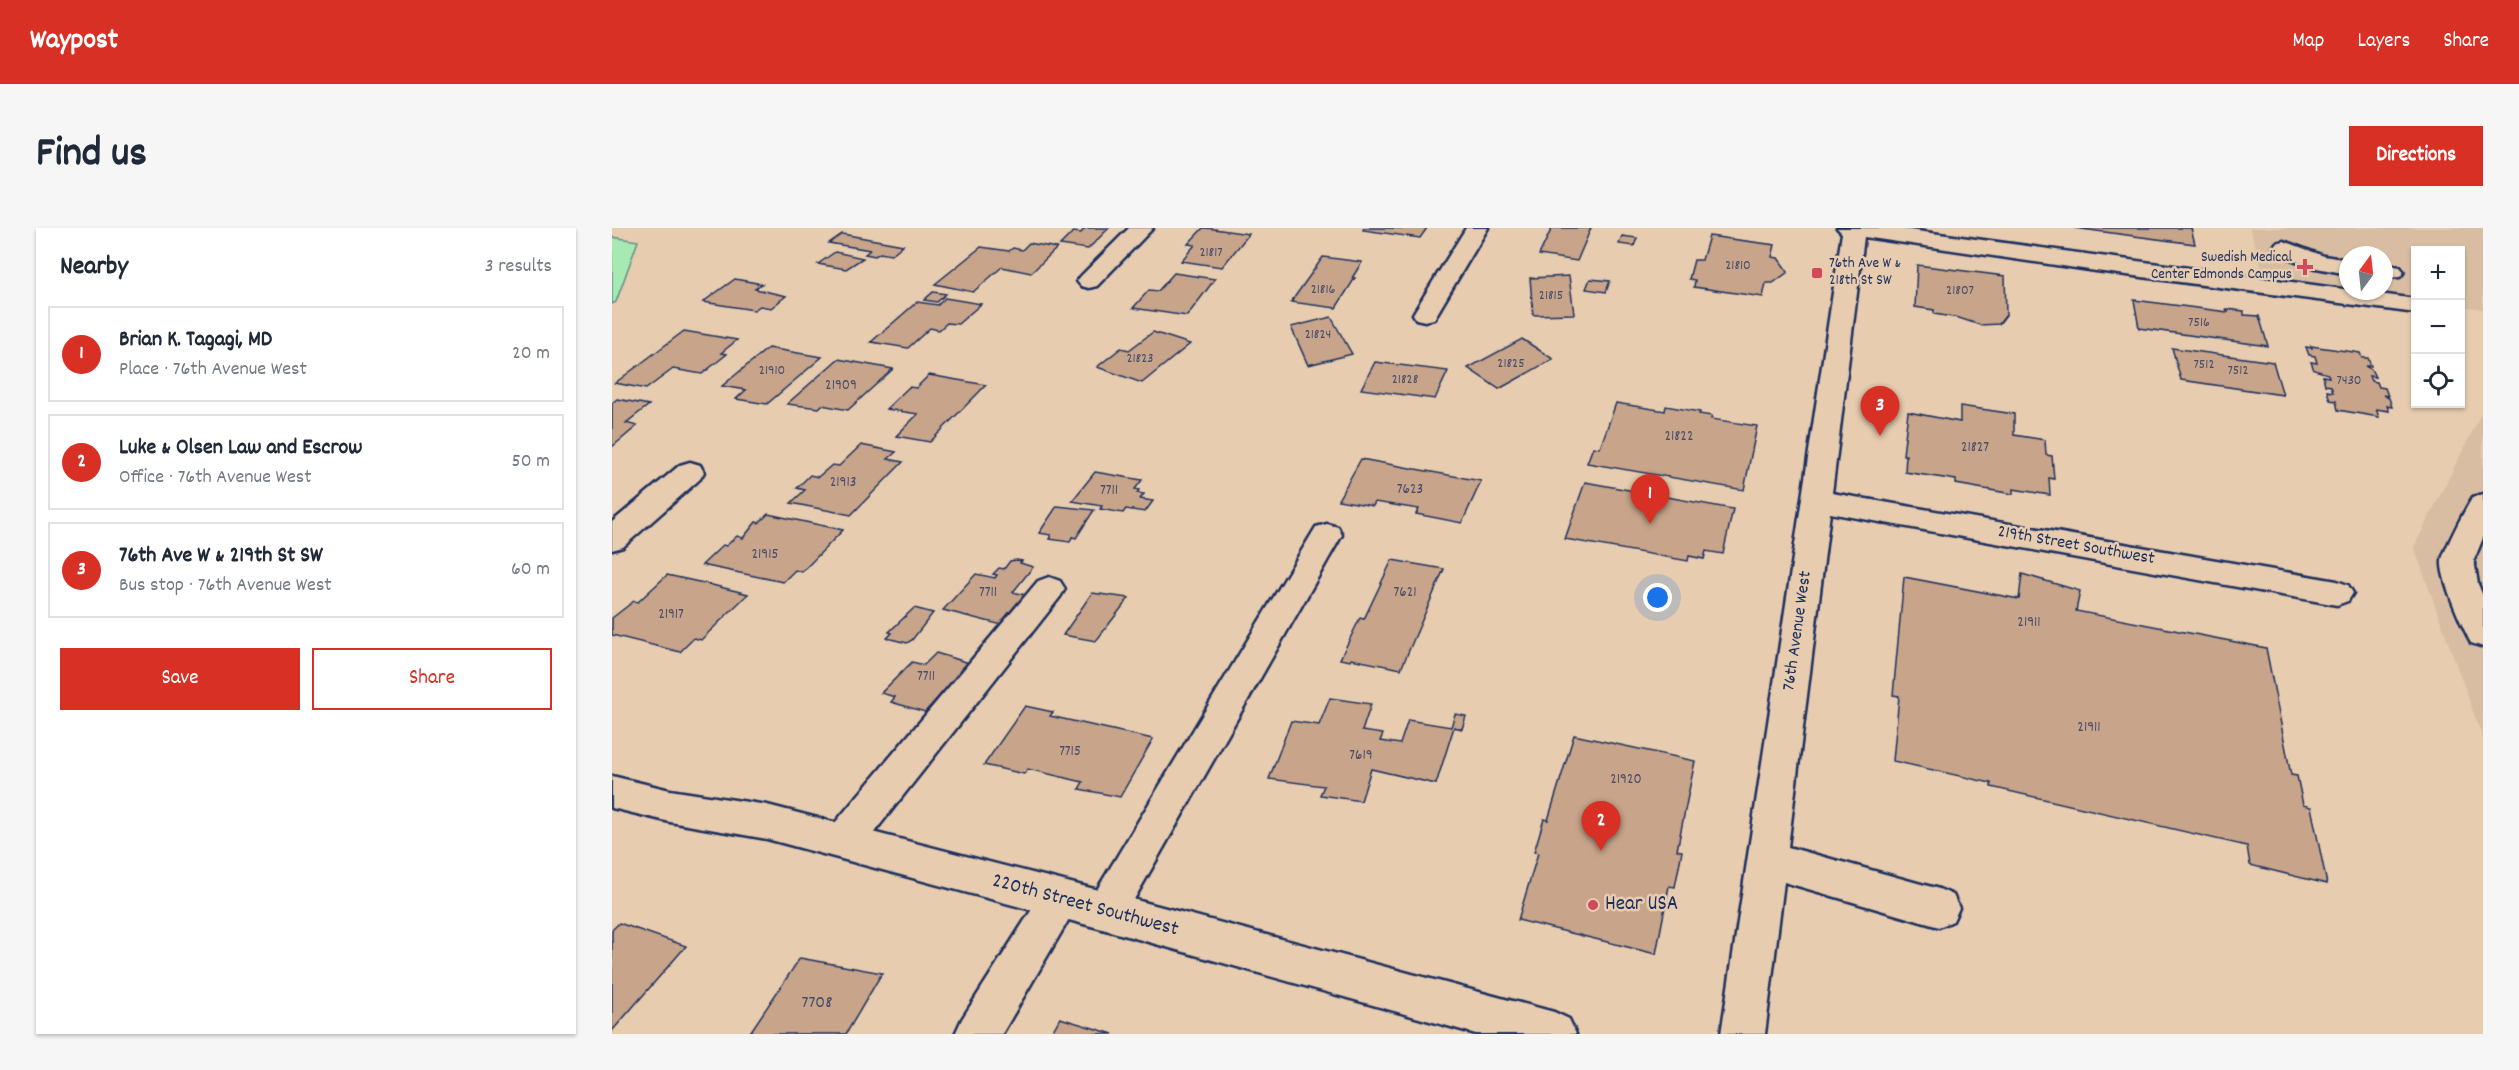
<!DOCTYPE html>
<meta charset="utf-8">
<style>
body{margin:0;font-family:Dekko,sans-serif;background:#f6f6f7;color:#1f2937}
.controls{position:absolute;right:18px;top:18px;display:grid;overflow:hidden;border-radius:0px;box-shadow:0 2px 4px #0004}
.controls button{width:54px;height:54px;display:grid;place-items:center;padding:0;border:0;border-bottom:2px solid #e0e1e3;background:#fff;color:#1f2937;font:30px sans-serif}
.compass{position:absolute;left:1727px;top:18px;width:54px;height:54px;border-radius:50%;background:#fff;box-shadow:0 2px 4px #0004;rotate:15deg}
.you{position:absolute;left:1046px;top:370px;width:21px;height:21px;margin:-15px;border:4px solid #fff;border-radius:50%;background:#1a73e8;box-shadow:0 0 0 9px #1a73e833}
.badge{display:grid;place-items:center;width:39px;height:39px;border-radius:50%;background:#d93025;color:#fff;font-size:20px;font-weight:700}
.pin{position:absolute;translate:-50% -50px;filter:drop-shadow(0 2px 3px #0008)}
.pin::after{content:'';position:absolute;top:32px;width:21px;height:18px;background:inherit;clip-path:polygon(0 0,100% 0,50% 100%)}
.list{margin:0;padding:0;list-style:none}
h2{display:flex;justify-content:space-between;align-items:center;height:78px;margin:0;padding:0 24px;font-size:26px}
h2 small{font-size:20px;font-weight:400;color:#747a83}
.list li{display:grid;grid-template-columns:39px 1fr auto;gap:18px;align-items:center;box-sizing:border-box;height:96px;margin:0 12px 12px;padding:0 12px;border:2px solid #e0e1e3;border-radius:0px}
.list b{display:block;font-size:22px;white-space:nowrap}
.list p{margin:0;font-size:20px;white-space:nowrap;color:#747a83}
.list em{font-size:20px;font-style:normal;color:#747a83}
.actions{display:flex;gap:12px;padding:18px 24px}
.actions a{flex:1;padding:14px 0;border:2px solid #d93025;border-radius:0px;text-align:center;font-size:21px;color:#d93025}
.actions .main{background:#d93025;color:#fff}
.icon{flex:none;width:33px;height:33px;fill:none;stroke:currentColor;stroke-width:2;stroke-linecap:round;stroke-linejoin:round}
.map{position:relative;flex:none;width:1871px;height:806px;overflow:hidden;border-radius:0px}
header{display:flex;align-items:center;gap:36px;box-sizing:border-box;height:84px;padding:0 30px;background:#d93025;color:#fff}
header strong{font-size:28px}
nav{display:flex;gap:33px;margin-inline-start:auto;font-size:21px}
.intro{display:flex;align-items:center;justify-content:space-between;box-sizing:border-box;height:144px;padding:0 36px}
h1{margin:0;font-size:42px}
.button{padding:15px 27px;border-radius:0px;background:#d93025;color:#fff;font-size:21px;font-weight:700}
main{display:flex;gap:36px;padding:0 36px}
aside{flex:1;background:#fff;border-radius:0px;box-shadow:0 2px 4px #0004}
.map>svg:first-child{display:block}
</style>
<header>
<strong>Waypost</strong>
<nav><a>Map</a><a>Layers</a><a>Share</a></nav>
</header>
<div class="intro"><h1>Find us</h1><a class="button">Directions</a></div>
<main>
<aside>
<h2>Nearby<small>3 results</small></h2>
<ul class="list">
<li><span class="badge">1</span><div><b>Brian K. Tagagi, MD</b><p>Place · 76th Avenue West</p></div><em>20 m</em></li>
<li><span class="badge">2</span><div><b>Luke &amp; Olsen Law and Escrow</b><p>Office · 76th Avenue West</p></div><em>50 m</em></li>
<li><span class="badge">3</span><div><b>76th Ave W &amp; 219th St SW</b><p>Bus stop · 76th Avenue West</p></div><em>60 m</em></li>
</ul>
<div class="actions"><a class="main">Save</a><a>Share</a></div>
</aside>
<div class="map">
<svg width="1871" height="806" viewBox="0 0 1871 806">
<rect width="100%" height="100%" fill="#e7ccaf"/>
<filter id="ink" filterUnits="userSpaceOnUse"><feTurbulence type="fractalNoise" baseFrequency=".0167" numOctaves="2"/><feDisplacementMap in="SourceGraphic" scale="12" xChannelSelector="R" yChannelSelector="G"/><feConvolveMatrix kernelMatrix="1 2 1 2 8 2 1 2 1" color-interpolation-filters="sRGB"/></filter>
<g filter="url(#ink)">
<g fill="#d9bda3">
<path d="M1638,0h233v81l-22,-3 -1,-56h-44l-1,50 -63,-9h32v-36h-36v36l-83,-12z"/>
<path d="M1871,182v329l-69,-192z"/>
</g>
<path fill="#a7e9b2" stroke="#618c88" stroke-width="1.5" d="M0,9l26,4 -22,61 -4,2z"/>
<g fill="#c7a48a" stroke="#1b2f5e" stroke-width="1.5">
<path d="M473,0h24l-21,21 -28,-4 13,-13 8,1z"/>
<path d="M591,0h4l42,6 -27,33 -41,-6 14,-16 -7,-1z"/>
<path d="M752,0h63l-7,10 -57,-8z"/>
<path d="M940,0h39l-14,33 -38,-6z"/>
<path d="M1462,0h117l4,16z"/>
<path d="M230,6l61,11 -12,10 -11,-2 -5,3 -10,-2 5,-4 -41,-7z"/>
<path d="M1010,8l15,2 -3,8 -15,-2z"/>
<path d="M1097,8l66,9 -3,12 6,1 10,14 -15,11h-7l-3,14 -69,-10 1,-7 -6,-1 5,-19h8z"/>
<path d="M417,15l28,5 -26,25 -29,-6 -29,25 -38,-8 46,-37 28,4 4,-3 9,2z"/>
<path d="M223,24l28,6 -17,11 -28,-5z"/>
<path d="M711,29l39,5 -10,16h3l-19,30 -45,-6z"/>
<path d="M1305,37l88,11 1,39 -7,9 -19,1 -21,-7 -25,-4v-4l-19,-3z"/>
<path d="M562,45l41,6 -28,37 -54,-8 16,-18 9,1z"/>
<path d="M957,48l5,38 -41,1 -3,-37z"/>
<path d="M123,51l27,5 -7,5 31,7 -15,12 -11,-2 -6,4 -51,-8z"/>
<path d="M978,51l20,2 -4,11 -20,-3z"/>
<path d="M321,64l13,2 -9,8 -13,-2z"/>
<path d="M333,70l36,6 -23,20 -11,-1 -8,7 -9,-2 -22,20 -37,-6 46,-40 21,3z"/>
<path d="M1522,72l94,12 -2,-3 18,2v4l15,1 9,30 -129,-18z"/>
<path d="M719,89l21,37 -44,11 -17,-38z"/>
<path d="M72,103l53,9 -16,13 6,1 -25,20 -29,-5 -27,20 -31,-6z"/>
<path d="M541,104l37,12 -48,39 -45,-16 24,-19 8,2z"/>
<path d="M910,111l31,20 -54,30 -31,-21z"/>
<path d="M1699,118l49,7 2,5h6l3,8h-6l6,3 4,8 -6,-1 2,5 6,1 2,5 6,1 3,8 -5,-1 6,3 3,9 -5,-1 2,5 -13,-2 3,8 -41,-7 -2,-9 -6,-1 -3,-9 6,1 -2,-6 -6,-1 -2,-9 6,1 -1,-3 -14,-4 -3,-8 6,1 -2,-7 -6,-1 -3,-8 6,1z"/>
<path d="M156,120l54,9 -55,47 -31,-5 10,-9 -24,-4z"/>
<path d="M1560,120l101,14 10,33 -102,-15z"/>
<path d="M226,131l55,10 -45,41 -26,-5 -3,3 -32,-4z"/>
<path d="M763,134l73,9 -13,28 -74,-10z"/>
<path d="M317,147l57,10 -56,57 -34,-6 22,-22 -32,-5 23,-22 7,1z"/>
<path d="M5,171l32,6 -23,18 11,3 -25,21v-44z"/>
<path d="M1004,175l49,8 1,-5 34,6 -1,2 13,2 -1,3 46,7 -13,64 -157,-27 6,-16 7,1z"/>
<path d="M1348,178l54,8v21l31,5 1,15 6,1 2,23 -5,-1 1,17 -37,-6v5l-57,-10v-4l-51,-8 1,-17h-3l5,-43 52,10z"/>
<path d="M249,217l35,7 -8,7 15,3 -52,53 -60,-12 14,-13 -8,-2 13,-13 8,2 14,-12 7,1z"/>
<path d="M749,231l120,22 -19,42 -46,-9 3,-5 -44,-7 -2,4 -35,-6z"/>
<path d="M483,244l47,8 -7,9 4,1 -2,3 7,1 -4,5 13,2 -8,11 -19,-3 -3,4 -23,-4 2,-3 -30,-5z"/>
<path d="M973,254l148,27 -10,45 -17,-3 -2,8 -15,-3 -1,5 -123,-22z"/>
<path d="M445,278l37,4 -18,28 -4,-1 -2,5 -21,-3 2,-4 -12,-2z"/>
<path d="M156,286l75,16 -41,42 -7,-2 -12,12 -81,-17 21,-20 3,1 11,-10 6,2 13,-16 3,1z"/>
<path d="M405,332l5,1 -2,2 13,4 -20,25 12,3 -16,19 5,2 -8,10 -63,-16 33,-36 19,4 2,-3 -4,-1 6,-6 5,1 6,-8z"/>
<path d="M780,332l52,9 -43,100 -50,-10 -1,2 -10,-2 20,-41 4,1z"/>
<path d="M1410,346l58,17 -4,20 190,37 25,127 6,1 6,29 8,2 16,77 -77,-19 -3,-19 -256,-59v-4l-98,-22 6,-65 -6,-1 11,-118 115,22z"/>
<path d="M55,347l41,9 40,10 -47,46 -7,-2 -14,14 -68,-17v-17l22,-17 4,1z"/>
<path d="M480,365l37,5 -33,43 -33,-6z"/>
<path d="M302,380l19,5 -21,27 -5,3 -20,-5 5,-5 -3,-1z"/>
<path d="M324,425l33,10 -44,49 -34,-10 4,-5 -14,-4 31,-31 12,3z"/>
<path d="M718,470l41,6 -9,27 21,3 -3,7 20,3 8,-24 43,7 4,-13 11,2 -4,13 -8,-2 -18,57 -65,-15 -10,32 -41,-6 4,-9 -55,-7 22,-58 28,4z"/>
<path d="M413,478l28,6 -3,4 103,23 -33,58 -41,-8 4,-7 -55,-13 -4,5 -40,-9z"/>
<path d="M962,507l121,26 -18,89 5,1 -7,36 -6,-1 -13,68 -138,-34 20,-67 -4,-1 10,-33 4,1z"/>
<path d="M7,695l67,23 -74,85v-101z"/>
<path d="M188,730l82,15 -36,61h-97z"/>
<path d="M448,790l53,16h-62z"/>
</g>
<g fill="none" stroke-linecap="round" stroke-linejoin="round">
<defs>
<g id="minor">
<path d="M517,0h24l-56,58 -8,2 -8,-2 -4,-5 4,-5z"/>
<path d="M854,0h22l-54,91 -9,2 -9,-2 -3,-5z"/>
<path d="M1225,0h58l521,71v14l-320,-42 -232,-34 -32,256 505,88 11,4 5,8 -5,8 -11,4 -507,-92 -42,334 151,42 14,6 6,13 -6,13 -14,6 -155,-45 -19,152h-44l121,-801z"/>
<path d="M1672,13l40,15 24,4v14l-37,-7 -35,-14 -3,-5 3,-5z"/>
<path d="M1772,36l16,3 4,5 -4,5 -16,1z"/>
<path d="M78,234l10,3 4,7 -4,7 -77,68 -11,3v-28l68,-57z"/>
<path d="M1871,266v44l-9,22 4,24 5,12v51l-12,-4c-9,-17 -31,-65 -29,-83 2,-10 24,-53 31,-63z"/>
<path d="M715,296l11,3 4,8 -222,389 -14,6 -14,-6 -6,-13 6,-13 224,-371z"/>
<path d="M437,349l11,4 5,8 -5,8 -203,257 -14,5 -14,-5 -5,-12 5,-12 209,-249z"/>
<path d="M448,653l14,6 6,13 -78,134h-47l7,-15 84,-132z"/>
</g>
<path id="major" d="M0,548l58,14 97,15 339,87 448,120 15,7 7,15h-100l-370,-104 -339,-91 -97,-17 -58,-14z"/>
</defs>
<use href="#minor" stroke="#1b2f5e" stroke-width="5"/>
<use href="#major" stroke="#1b2f5e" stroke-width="5"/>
<use href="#minor" fill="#e7ccaf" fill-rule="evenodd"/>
<use href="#major" fill="#e7ccaf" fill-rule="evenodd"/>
</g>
</g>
<g fill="#d1495b" stroke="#e7ccaf" stroke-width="2">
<path d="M1690 30h6v6h6v6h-6v6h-6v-6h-6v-6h6z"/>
<rect x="1199" y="39" width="12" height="12" rx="3"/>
<circle cx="981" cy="677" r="6"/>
</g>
<g text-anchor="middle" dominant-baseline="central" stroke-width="5" stroke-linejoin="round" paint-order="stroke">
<g font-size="14" fill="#464c69">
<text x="599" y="25">21817</text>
<text x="1126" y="38">21810</text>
<text x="711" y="62">21816</text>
<text x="1348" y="63">21807</text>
<text x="939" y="68">21815</text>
<text x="1587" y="95">7516</text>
<text x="706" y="107">21824</text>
<text x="528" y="131">21823</text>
<text x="899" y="136">21825</text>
<text x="1592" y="137">7512</text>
<text x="160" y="143">21910</text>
<text x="1626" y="143">7512</text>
<text x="793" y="152">21828</text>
<text x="1737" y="153">7430</text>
</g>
<g font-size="15" fill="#1b2f5e" stroke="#e7ccaf" text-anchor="end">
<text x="1680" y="30">Swedish Medical<tspan x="1680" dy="17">Center Edmonds Campus</tspan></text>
<text x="1217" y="36" text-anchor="start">76th Ave W &amp;<tspan x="1217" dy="17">218th St SW</tspan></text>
</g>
<g font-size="15" fill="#464c69">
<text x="229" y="158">21909</text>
<text x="1067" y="209">21822</text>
<text x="1363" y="220">21827</text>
<text x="231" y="255">21913</text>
<text x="798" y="262">7623</text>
<text x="497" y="263">7711</text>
<text x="153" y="327">21915</text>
<text x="376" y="365">7711</text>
<text x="793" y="365">7621</text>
<text x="59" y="387">21917</text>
<text x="1417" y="395">21911</text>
<text x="314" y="449">7711</text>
<text x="1477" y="500">21911</text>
<text x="458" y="524">7715</text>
<text x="749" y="528">7619</text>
<text x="1014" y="552">21920</text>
</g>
<g font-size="18" fill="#1b2f5e" stroke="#e7ccaf">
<text transform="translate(1464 318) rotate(10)">219th Street Southwest</text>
<text transform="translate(1186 403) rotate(-82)">76th Avenue West</text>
</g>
<g font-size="18" fill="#464c69">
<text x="205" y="775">7708</text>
</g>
<g font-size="21" fill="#1b2f5e" stroke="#e7ccaf" text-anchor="start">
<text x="993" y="677">Hear USA</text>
</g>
<g font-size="21" fill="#1b2f5e" stroke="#e7ccaf">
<text transform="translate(473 678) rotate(15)">220th Street Southwest</text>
</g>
</g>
</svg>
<div class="controls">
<button>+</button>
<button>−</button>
<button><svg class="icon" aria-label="locate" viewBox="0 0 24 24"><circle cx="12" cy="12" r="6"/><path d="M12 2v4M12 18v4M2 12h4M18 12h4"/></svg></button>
</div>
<svg class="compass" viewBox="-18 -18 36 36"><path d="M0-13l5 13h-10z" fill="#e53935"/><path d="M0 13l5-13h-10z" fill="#747a83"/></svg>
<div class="you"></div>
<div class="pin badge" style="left:1038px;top:296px">1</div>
<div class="pin badge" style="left:989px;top:623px">2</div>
<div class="pin badge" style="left:1268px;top:208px">3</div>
</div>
</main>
